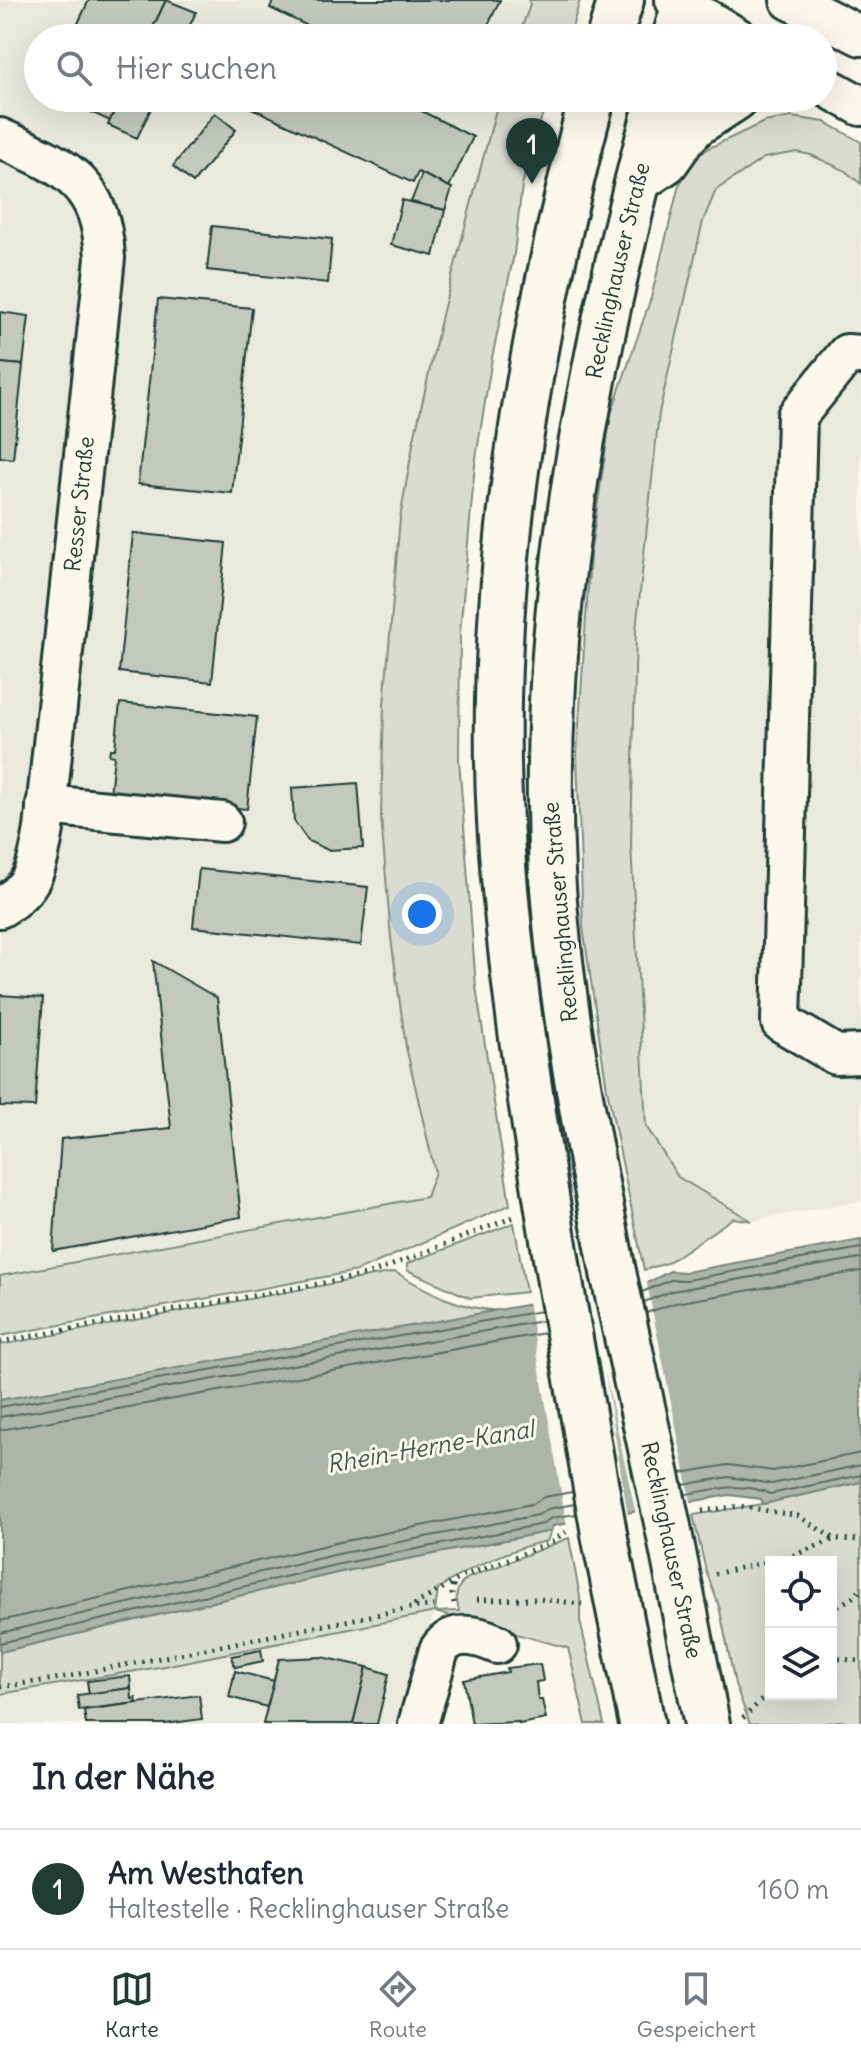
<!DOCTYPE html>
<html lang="de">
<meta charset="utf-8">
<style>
body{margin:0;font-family:Delius,sans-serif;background:#f2f2f3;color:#1f2937}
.controls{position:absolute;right:24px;bottom:24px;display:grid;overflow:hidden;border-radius:0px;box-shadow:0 8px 32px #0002}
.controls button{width:72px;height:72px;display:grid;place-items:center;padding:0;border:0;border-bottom:2px solid #e0e1e3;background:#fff;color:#1f2937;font:40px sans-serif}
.you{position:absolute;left:422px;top:914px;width:28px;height:28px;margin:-20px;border:6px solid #fff;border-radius:50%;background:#1a73e8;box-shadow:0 0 0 12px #1a73e833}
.badge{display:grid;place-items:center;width:52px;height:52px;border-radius:50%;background:#1f3d34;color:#fff;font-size:26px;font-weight:700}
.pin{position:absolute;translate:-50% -66px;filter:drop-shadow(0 2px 4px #0008)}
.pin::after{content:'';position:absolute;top:42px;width:28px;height:24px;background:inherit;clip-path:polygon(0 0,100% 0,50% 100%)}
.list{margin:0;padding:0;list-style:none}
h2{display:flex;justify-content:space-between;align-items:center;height:104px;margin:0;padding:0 32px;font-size:34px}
h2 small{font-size:26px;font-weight:400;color:#747a83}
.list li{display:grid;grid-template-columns:52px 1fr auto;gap:24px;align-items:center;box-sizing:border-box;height:120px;padding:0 32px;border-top:2px solid #e0e1e3}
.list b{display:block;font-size:30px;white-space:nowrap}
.list p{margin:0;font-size:26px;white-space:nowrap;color:#747a83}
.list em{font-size:26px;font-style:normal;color:#747a83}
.icon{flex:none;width:44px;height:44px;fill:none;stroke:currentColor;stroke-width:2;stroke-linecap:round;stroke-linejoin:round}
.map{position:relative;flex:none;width:861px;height:1724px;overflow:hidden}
.search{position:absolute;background:#fff;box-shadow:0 8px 32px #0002;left:24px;right:24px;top:24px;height:88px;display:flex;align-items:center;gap:20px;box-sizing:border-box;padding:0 28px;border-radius:44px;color:#747a83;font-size:30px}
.sheet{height:224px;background:#fff}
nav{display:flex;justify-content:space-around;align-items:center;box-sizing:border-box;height:112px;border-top:2px solid #e0e1e3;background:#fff;font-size:22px;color:#747a83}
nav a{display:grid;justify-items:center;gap:4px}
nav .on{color:#1f3d34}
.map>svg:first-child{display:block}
</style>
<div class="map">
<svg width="861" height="1724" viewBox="0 0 861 1724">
<rect width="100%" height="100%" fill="#fbf7ec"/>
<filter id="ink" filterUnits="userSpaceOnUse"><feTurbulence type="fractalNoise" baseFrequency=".0125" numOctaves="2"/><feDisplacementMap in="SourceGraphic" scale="16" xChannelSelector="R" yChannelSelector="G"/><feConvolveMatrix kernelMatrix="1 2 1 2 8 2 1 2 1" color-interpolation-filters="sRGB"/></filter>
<g filter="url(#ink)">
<g fill="#eae9de">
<path d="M0,0h529l1,5 -12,33h-480v60h461l-99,420 -16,187 -3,112 10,121 15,109 29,125 -9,25 -426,79z"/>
<path d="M797,152l14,3 33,15 17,14v1017l-109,20 -74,-44 -32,-51 -15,-282 5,-214 23,-217 44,-192 13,-31 48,-32z"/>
<path d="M435,1612l-37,112h-398v-30l159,-27z"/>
</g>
<g fill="#dbdcd1" stroke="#7d8c82" stroke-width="2" fill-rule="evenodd">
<path d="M529,0h51l-11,38h-51l12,-33z"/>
<path d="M499,98h50l-8,21 -19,66 -8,69 -22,104 -17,106 -15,169 -1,126 17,228 34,218 -153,66 -357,65v-60l426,-79 9,-25 -29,-125 -15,-109 -10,-121 3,-112 16,-187 14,-79 29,-128z"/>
<path d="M792,117l33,5 36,20v42l-17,-14 -33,-15 -14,-3 -33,6 -48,32 -13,31 -44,192 -23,217 -5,214 15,282 32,51 74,44 -19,-3 -66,45 -23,7 -37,-181 -24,-162 -6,-172 13,-199 21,-142 40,-116 28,-113 19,-29 11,-8 55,-26z"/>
<path d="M514,1223l12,69 -56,6 -63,-28v-6l4,-2z"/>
<path d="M395,1272c36,21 62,36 104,39l-499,89v-55z"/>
<path d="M861,1482v242l-22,-3 -18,3h-71l-15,-40 -16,-78 -13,-35 -13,-56 70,-11zM771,1562h60v132h-60z"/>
<path d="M551,1531l-4,10c-32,6 -83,29 -109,48l-3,23 24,-1c-4,-15 -4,-24 9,-33l101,-40 11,59v24l24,103h-18l-18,-76 -133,-36 -276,55 -159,27v-42l341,-80z"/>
</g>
<path fill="#adb4aa" stroke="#74847b" stroke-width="2" d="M861,1240v242l-98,22 -2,-5 -32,-4 -176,31 -2,5 -210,41 -341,80v-252l647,-117 23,-12 16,1z"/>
<path fill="#fbf7ec" d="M646,1279l46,227 -56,9 -31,-143 23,144 -61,11 -39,-226z"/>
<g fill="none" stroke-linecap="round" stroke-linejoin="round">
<g stroke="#586d63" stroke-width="2">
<path d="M642,1292l29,-12h16l174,-32"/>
<path d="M644,1302l28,-11 189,-33"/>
<path d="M646,1313l29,-10 186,-32"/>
<path d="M0,1407l541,-96"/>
<path d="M0,1417l542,-96"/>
<path d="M0,1430l545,-97"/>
<path d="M681,1473l47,-8 45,6 88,-18"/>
<path d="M683,1485l46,-8 43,7 89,-19"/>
<path d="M686,1494c27,-4 57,-13 84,0l91,-19"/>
<path d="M0,1621l335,-78 197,-39 12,-7 28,-5"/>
<path d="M0,1633l338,-79 200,-39 10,-6 26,-5"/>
<path d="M0,1643l340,-79 203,-40 8,-6 25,-4"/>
</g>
</g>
<g fill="#c4c9be" stroke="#1f3d34" stroke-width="2">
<path d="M89,0h77l-18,38h-77z"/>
<path d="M166,0l30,12 -12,26h-36z"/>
<path d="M274,0h226l-18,38h-149l-63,-30z"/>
<path d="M61,98h59l-10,23z"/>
<path d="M120,98h36l-19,40 -29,-13z"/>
<path d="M248,98h148l77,39 -24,50 -31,-15 -5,11 -168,-78z"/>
<path d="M215,113l21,17 -43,53 -20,-17z"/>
<path d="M422,174l30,14 -7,22 -34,-8z"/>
<path d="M402,200l43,10 -11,46 -43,-11z"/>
<path d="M212,226l120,13 -4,44 -121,-13z"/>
<path d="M158,299l94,9 -20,185 -94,-9z"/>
<path d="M0,312l29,4 -6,49 -23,-2z"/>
<path d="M0,363l23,2 -10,94 -13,-2z"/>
<path d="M133,533l93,10 -14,139 -93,-10z"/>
<path d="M120,703l137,14 -10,92 -137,-14 4,-39 -5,-1 1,-6h5z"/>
<path d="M358,783l5,65 -35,2 -20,-9 -14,-20 -2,-33z"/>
<path d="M199,869l169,18 -7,58 -168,-18z"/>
<path d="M153,961l64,37 24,219 -188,34 8,-112 110,-11z"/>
<path d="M0,995l43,3 -8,109 -35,-1z"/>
<path d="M261,1650l2,11 -28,6 -3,-11z"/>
<path d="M322,1657l45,10 -14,57h-90l16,-65z"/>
<path d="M540,1664l3,17 -7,1 2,18h4l4,19 -27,5v-2l-47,2 -8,-44 44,-8 -1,-4z"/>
<path d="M367,1667l22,7 -12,50h-24z"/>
<path d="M235,1671l39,10 -7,26 -38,-10z"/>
<path d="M130,1676l1,12 -42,6 -2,-13z"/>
<path d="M131,1688l1,11 4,-1 1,5 -58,7 -2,-15z"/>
<path d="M199,1695l3,24 -37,5h-79l-2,-14z"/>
</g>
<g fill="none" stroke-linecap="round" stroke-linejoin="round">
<defs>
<g id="minor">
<path d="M675,0l63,38"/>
<path d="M790,0l71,36"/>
<path d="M823,85l38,21"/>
<path d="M0,138c64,29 101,41 105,120l-61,571c-7,38 -9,58 -44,79"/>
<path d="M861,355l-14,-1 -50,62 -16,606 55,33 25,-1"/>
<path d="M46,805l176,17"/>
<path d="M418,1724l21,-74c14,-21 38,-15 58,-6"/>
</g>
<g id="major">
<path d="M609,38l12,-38"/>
<path d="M675,38l11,-38"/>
<path d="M638,180l28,-19 17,-24 12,-13 40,-26"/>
<path id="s1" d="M613,1272c-25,-132 -53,-265 -61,-400 -14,-262 40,-522 107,-774"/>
<path d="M560,1282c-25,-153 -51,-306 -60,-461 -13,-245 30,-488 92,-723"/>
<path d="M668,1527l39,197"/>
<path d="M605,1539l37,185"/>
</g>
</defs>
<use href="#minor" stroke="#1f3d34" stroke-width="44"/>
<use href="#major" stroke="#1f3d34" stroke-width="50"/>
<g stroke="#1f3d34" stroke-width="5" stroke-dasharray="2 6" stroke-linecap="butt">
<path d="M0,1342l367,-67 147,-58"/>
<path d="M702,1511l38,-5 58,10 37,23"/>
<path d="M715,1574l79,-19 41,-16 26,1"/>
<path d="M477,1600l62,-1 43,5"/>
<path d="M454,1603l-2,-9 2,-12"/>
<path d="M414,1605l50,-29 86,-33 16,-11"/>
<path d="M831,1610l24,-14 6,-7"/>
<path d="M831,1658l30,3"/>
<path d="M0,1687l55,-8 355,-71 29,-3"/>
<path d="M743,1718l28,-27"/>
</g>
<use href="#minor" stroke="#fbf7ec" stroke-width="38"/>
<use href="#major" stroke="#fbf7ec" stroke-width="44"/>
<defs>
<g id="major-bridge">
<path d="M613,1272l55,255"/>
<path d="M560,1282l45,257"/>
</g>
</defs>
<use href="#major-bridge" stroke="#1f3d34" stroke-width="50" stroke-linecap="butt"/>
<use href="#major-bridge" stroke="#fbf7ec" stroke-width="44"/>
</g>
</g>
<g text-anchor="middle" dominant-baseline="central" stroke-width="6" stroke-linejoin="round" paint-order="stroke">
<g font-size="22" fill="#1f3d34" stroke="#fbf7ec">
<text stroke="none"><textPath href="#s1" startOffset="1012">Recklinghauser Straße</textPath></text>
<text transform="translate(79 504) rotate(-84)">Resser Straße</text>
<text transform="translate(560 912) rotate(-95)">Recklinghauser Straße</text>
<text transform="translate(672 1550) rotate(78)">Recklinghauser Straße</text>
</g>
<g font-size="24" font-style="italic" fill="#425b52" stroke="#fbf7ec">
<text transform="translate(430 1446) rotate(-10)">Rhein-Herne-Kanal</text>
</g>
</g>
</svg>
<div class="controls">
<button><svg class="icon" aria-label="locate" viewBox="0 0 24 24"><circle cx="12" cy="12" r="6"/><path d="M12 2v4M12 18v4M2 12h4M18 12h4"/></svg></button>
<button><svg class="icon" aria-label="layers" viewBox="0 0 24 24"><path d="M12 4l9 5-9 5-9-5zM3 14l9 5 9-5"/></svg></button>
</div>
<div class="you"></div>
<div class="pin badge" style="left:532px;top:184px">1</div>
<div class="search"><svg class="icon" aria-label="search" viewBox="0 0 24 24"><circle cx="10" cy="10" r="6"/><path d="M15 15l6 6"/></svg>Hier suchen</div>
</div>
<section class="sheet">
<h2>In der Nähe<small></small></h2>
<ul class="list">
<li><span class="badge">1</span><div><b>Am Westhafen</b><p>Haltestelle · Recklinghauser Straße</p></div><em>160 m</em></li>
</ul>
</section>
<nav>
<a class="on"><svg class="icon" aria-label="map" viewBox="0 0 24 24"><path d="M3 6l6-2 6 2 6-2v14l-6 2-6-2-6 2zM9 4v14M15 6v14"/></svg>Karte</a>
<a><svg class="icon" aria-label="directions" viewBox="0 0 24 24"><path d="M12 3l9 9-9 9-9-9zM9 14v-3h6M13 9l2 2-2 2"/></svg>Route</a>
<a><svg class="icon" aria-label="saved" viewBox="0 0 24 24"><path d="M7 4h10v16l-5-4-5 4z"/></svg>Gespeichert</a>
</nav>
